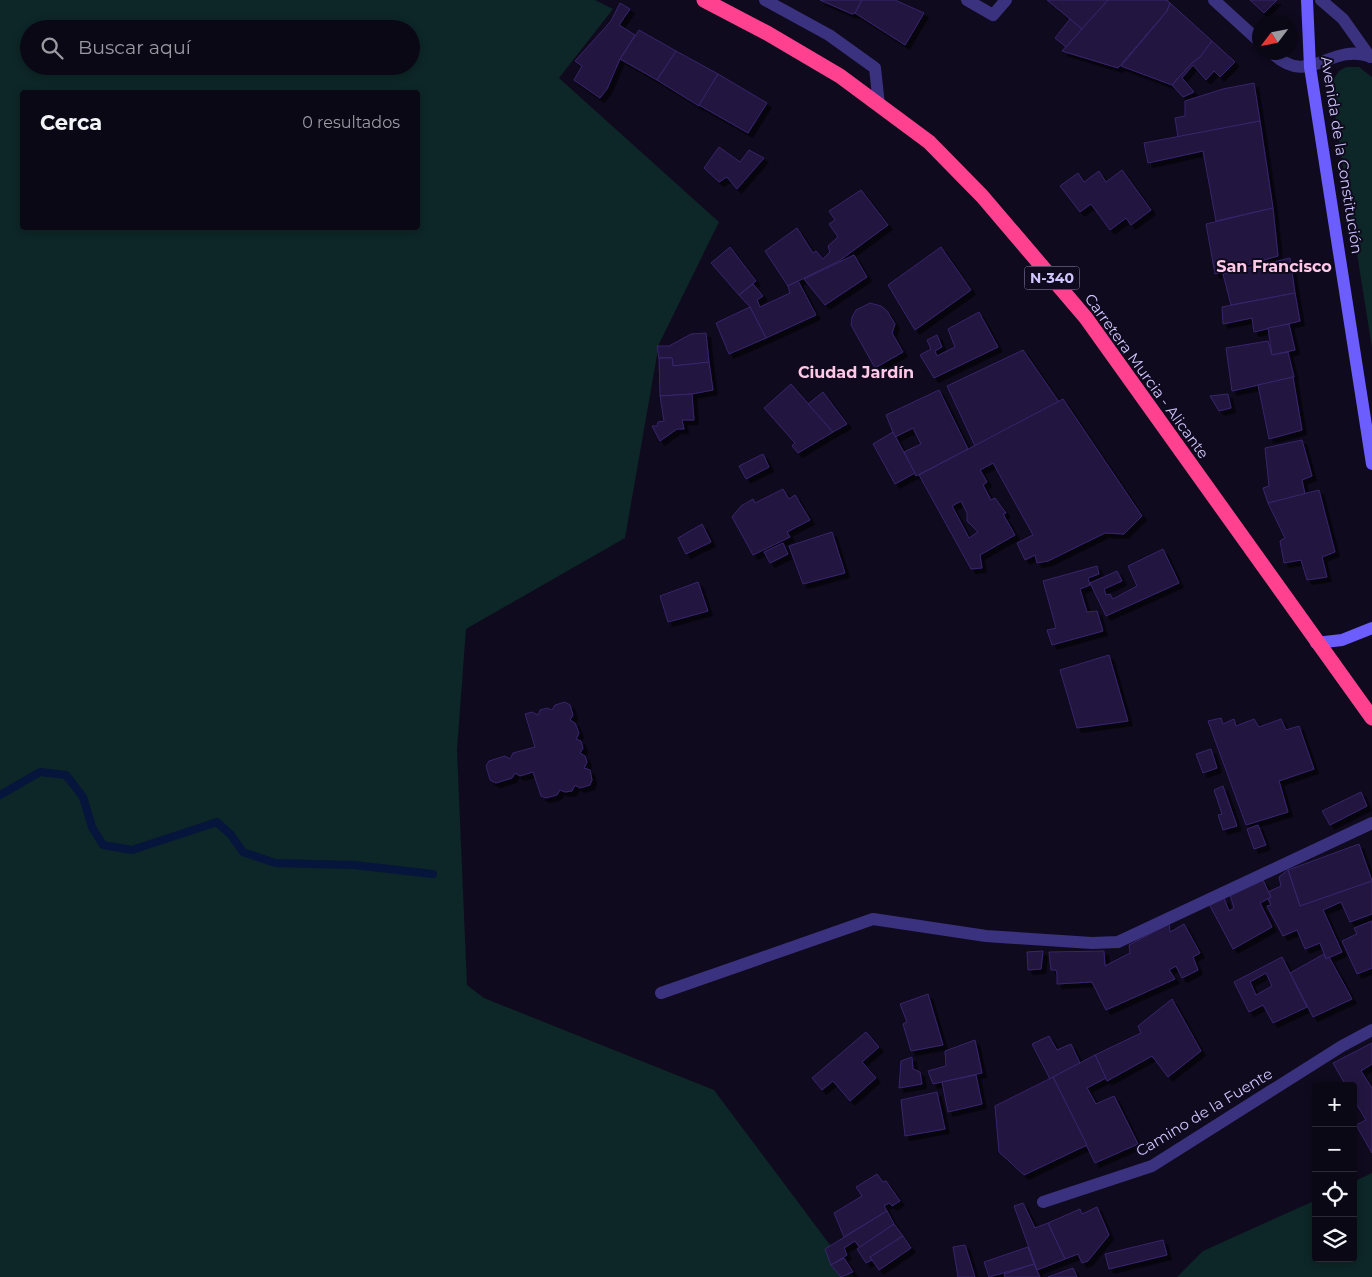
<!DOCTYPE html>
<html lang="es">
<meta charset="utf-8">
<style>
body{margin:0;font-family:Montserrat,sans-serif;background:#14111f;color:#f1f3f6}
.controls{position:absolute;right:15px;bottom:15px;display:grid;overflow:hidden;border-radius:5px;box-shadow:0 2px 8px #0003}
.controls button{width:45px;height:45px;display:grid;place-items:center;padding:0;border:0;border-bottom:1px solid #2b2935;background:#0b0816;color:#f1f3f6;font:25px sans-serif}
.compass{position:absolute;left:1252px;top:15px;width:45px;height:45px;border-radius:50%;background:#0b0816;box-shadow:0 2px 8px #0003;rotate:238deg}
.list{margin:0;padding:0;list-style:none}
h2{display:flex;justify-content:space-between;align-items:center;height:65px;margin:0;padding:0 20px;font-size:21px}
h2 small{font-size:16px;font-weight:400;color:#9a9aa1}
.icon{flex:none;width:28px;height:28px;fill:none;stroke:currentColor;stroke-width:2;stroke-linecap:round;stroke-linejoin:round}
.map{position:relative;flex:none;width:1372px;height:1277px;overflow:hidden}
.search{position:absolute;background:#0b0816;box-shadow:0 2px 8px #0003;left:20px;top:20px;width:400px;height:55px;display:flex;align-items:center;gap:12px;box-sizing:border-box;padding:0 18px;border-radius:28px;color:#9a9aa1;font-size:19px}
.panel{position:absolute;background:#0b0816;box-shadow:0 2px 8px #0003;left:20px;top:90px;width:400px;height:140px;border-radius:5px}
.map>svg:first-child{display:block}
</style>
<div class="map">
<svg width="1372" height="1277" viewBox="0 0 1372 1277">
<defs>
<filter id="shadow"><feDropShadow dx="4.5" dy="4.5" stdDeviation="0" flood-color="#0009"/></filter>
</defs>
<rect width="100%" height="100%" fill="#0f0a1d"/>
<g fill="#0d2627" fill-rule="evenodd">
<path d="M0,0h595l18,9 -54,69 160,144 -60,122 -34,194 -159,91 -9,121 10,235 17,13 230,92 140,187h-854zM29,29h382v37h-382zM22,92h396v136h-396z"/>
<path d="M1346,67h13l13,10v271l-42,-264 9,-13z"/>
<path d="M1372,1173v104h-195l26,-26 113,-51v58h37v-76z"/>
</g>
<g fill="none" stroke-linecap="round" stroke-linejoin="round">
<path stroke="#05153b" stroke-width="8" d="M0,795l40,-23 26,3 17,22 9,30 11,18 29,5 85,-28 14,13 12,17 32,11 79,2 79,9"/>
</g>
<g fill="#20153f" stroke="#38256d" fill-rule="evenodd" filter="url(#shadow)">
<path d="M820,0h42l-7,13 -3,1z"/>
<path d="M862,0h33l29,13 -19,32 -50,-32z"/>
<path d="M1047,0h61l-26,29z"/>
<path d="M1108,0h59l3,3 -3,8 -49,57 -56,-17z"/>
<path d="M1250,0h27l-13,13z"/>
<path d="M620,3l10,6 -11,16 16,10 -15,24 -13,30 -7,9 -26,-18 8,-14 -7,-5 36,-40z"/>
<path d="M1170,3l42,38 -12,16 -9,7 -19,21 -51,-19 46,-55z"/>
<path d="M1070,19l12,10 -16,18 -11,-9z"/>
<path d="M639,30l37,21 -19,29 -37,-21z"/>
<path d="M1212,41l23,21 -15,15 -6,-6 -8,9 -13,-15 -11,13 12,14 -11,5 -11,-12 19,-21 9,-7z"/>
<path d="M676,51l42,23 -19,32 -42,-26z"/>
<path d="M718,74l49,29 -19,30 -49,-28z"/>
<path d="M1254,83l6,38 -82,16 -3,-19 10,-2v-15l38,-12z"/>
<path d="M1260,121l13,87 -57,13 -13,-70 -55,12 -4,-20z"/>
<path d="M719,147l21,15 9,-12 15,8 -27,31 -10,-12 -8,5 -15,-14z"/>
<path d="M1122,170l29,40 -20,15 -5,-7 -16,12 -19,-26 -11,8 -20,-26 18,-13 6,9 15,-11 7,11z"/>
<path d="M861,190l27,35 -49,36 -51,25 -23,-35 32,-23 16,25 3,-2 7,8 7,-7 -2,-6 10,-9 -9,-13 6,-4 -6,-9z"/>
<path d="M1273,208l5,48 -63,18 -9,-50z"/>
<path d="M730,247l26,34 -17,14 -28,-32z"/>
<path d="M941,247l30,43 -56,40 -27,-45z"/>
<path d="M854,255l13,22 -42,28 -21,-26z"/>
<path d="M1290,258l5,35 -64,12 -8,-31z"/>
<path d="M798,281l18,34 -50,23 -16,-31 -11,-12 14,-11 10,12 -6,4 3,7 30,-14 -2,-7z"/>
<path d="M1295,293l5,28 -46,11 -2,-14 -29,6 -1,-17z"/>
<path d="M870,303l11,3 6,5 8,13 -3,9 11,19 -28,16 -24,-43 1,-8 4,-7z"/>
<path d="M750,307l16,31 -37,16 -13,-31z"/>
<path d="M979,312l19,35 -64,31 -14,-23 11,-6 -4,-9 10,-5 5,12 -7,4 2,5 18,-9 -7,-18z"/>
<path d="M1289,324l6,26 -23,5 -4,-27z"/>
<path d="M706,333l3,29 -36,4 -1,-8h-13l-2,-12h12l22,-12z"/>
<path d="M1268,341l4,14 16,-3 6,25 -62,14 -6,-43z"/>
<path d="M1023,350l36,52 -84,44 -28,-60z"/>
<path d="M659,358h13l1,8 36,-4 4,28 -21,4 -32,2z"/>
<path d="M1293,377l9,53 -33,9 -11,-54z"/>
<path d="M791,384l42,48 -35,21 -6,-7 3,-3 -31,-35z"/>
<path d="M939,390l29,59 -52,27 -12,-24 17,-8 -8,-16 -18,9 -9,-22z"/>
<path d="M823,392l24,32 -14,8 -25,-28z"/>
<path d="M692,394l2,26h-12l2,9h-7l-17,12 -8,-15h5l1,-4 6,-1 -4,-25z"/>
<path d="M1228,394l3,14 -12,3 -9,-15z"/>
<path d="M1063,399l79,117 -18,18 -19,-1 -57,28 -11,2 -2,-8 -10,5 -8,-17 16,-8 -40,-72 -13,7 7,12 -4,3 8,15 4,-2 11,15 -3,1 12,21 -35,20 2,13 -11,1 -52,-94zM961,501l6,12v8l11,11 -9,6 -17,-32z"/>
<path d="M893,432l22,41 -20,11 -22,-40z"/>
<path d="M1302,440l10,36 -10,4 3,14 -37,9 -5,-15 6,-2 -4,-38z"/>
<path d="M763,454l6,13 -23,12 -7,-13z"/>
<path d="M783,489l6,10 6,-4 15,25 -23,12 3,5 -37,18 -21,-38 9,-11 12,-7 2,4z"/>
<path d="M1319,490l16,62 -13,5 5,20 -20,3 -6,-20 -17,3 -4,-22 5,-3 -17,-35z"/>
<path d="M702,524l9,18 -25,12 -8,-16z"/>
<path d="M832,532l13,41 -42,11 -14,-38z"/>
<path d="M783,543l5,11 -18,9 -6,-11z"/>
<path d="M1163,549l16,34 -73,33 -16,-33 27,-12 5,10 -18,8 2,6 4,-1 3,5 24,-13 -9,-20z"/>
<path d="M1097,566l2,8 -11,4 2,7 -10,4 7,23 10,-1 6,20 -51,14 -5,-15 9,-2 -13,-47z"/>
<path d="M698,582l10,29 -40,11 -8,-26z"/>
<path d="M1109,655l19,66 -51,7 -17,-58z"/>
<path d="M565,702l5,3 3,10 -3,5 5,3 4,10 -3,6 5,2 2,7 -3,5 5,3 2,6 -3,6 6,2 2,10 -2,5 -10,3 -5,-3 -3,6 -7,1 -5,-2 -3,5 -11,3 -5,-2 -8,-24 -13,4 -5,-3 -3,5 -16,5 -6,-3 -4,-14 3,-5 16,-5 5,3 3,-6 22,-6 -10,-33 7,-2 6,3 2,-5 7,-2 5,2 3,-5z"/>
<path d="M1221,718l2,6 11,-5 2,7 18,-7 5,8 22,-8 5,11 13,-4 15,43 -35,12 9,31 -42,13 -38,-104z"/>
<path d="M1211,749l6,19 -14,5 -7,-19z"/>
<path d="M1223,786l14,40 -14,4 -5,-15 4,-1 -8,-24z"/>
<path d="M1361,792l6,14 -37,19 -8,-14z"/>
<path d="M1258,825l8,20 -12,4 -7,-20z"/>
<path d="M1359,844l13,37 -72,25 -12,-36z"/>
<path d="M1288,870l12,36 72,-25v33l-22,8 -9,-20 -18,8 19,42 -16,7 -6,-16 -15,6 -8,-19 -14,6 -16,-30 4,-1 -3,-6 3,-2 -3,-5 13,-6 -2,-9z"/>
<path d="M1263,880l8,17 -11,6 12,24 -39,22 -24,-45 15,-6 5,13 5,-3 -4,-13z"/>
<path d="M1372,921v47l-15,6 -15,-33 15,-7 -3,-6z"/>
<path d="M1169,924l1,8 14,-8 16,29 -7,4 5,13 -16,8 -6,-12 -7,4 6,9 -69,31 -14,-28 -35,2v-10l-1,-4h-5l-2,-18 55,-1 1,15 25,-13 -1,-8z"/>
<path d="M1043,951l-2,18 -13,1 -1,-18z"/>
<path d="M1324,954l2,5 3,-2 23,42 -39,18 -23,-44z"/>
<path d="M1282,957l25,50 -34,16 -10,-18 -14,7 -15,-30zM1266,973l6,13 -16,9 -6,-13z"/>
<path d="M928,994l15,51 -32,6 -8,-27 4,-2 -7,-18z"/>
<path d="M1172,999l29,52 -33,26 -16,-21 -45,25 -12,-26 46,-22 -3,-7z"/>
<path d="M866,1032l13,15 -17,15 14,16 -26,23 -17,-20 -11,9 -10,-12z"/>
<path d="M1049,1036l8,14 14,-6 9,19 -30,16 -18,-35z"/>
<path d="M975,1040l7,33 -49,11 -5,-13 18,-5 -1,-15z"/>
<path d="M1372,1043v21l-11,7 11,17v65l-16,-28 10,-5 -13,-22v-12h-7l-13,-23z"/>
<path d="M1095,1055l11,23 -19,10 9,16 18,-8 24,48 -43,19 -42,-86z"/>
<path d="M912,1057l1,12 7,3 2,12 -23,4 2,-27z"/>
<path d="M976,1075l6,29 -34,8 -6,-30z"/>
<path d="M1053,1077l34,68 -63,30 -25,-23 -4,-46z"/>
<path d="M937,1092l8,37 -40,7 -4,-36z"/>
<path d="M877,1174l6,8 3,-1 14,20 -8,5 -3,-3 -5,3 3,5 -43,26 -10,-24 28,-17 -6,-9z"/>
<path d="M1023,1203l12,25 13,-5 17,36 -28,11 -23,-64z"/>
<path d="M1097,1207l12,28 -21,26 -6,2 -4,-9 -13,5 -17,-36 32,-14 2,5z"/>
<path d="M887,1211l7,13 -34,24 -5,-7 -11,7 3,7 -16,10 -6,-16z"/>
<path d="M894,1224l9,12 -33,21 2,3 -6,3 -9,-14z"/>
<path d="M903,1236l8,12 -32,22 -9,-13z"/>
<path d="M1163,1240l4,15 -58,14 -4,-15z"/>
<path d="M965,1245l10,32h-17l-5,-30z"/>
<path d="M1028,1247l6,17 -45,13 -5,-15z"/>
<path d="M844,1258l9,14 -12,5 -10,-12z"/>
<path d="M1034,1264l6,13h-35l-1,-3z"/>
<path d="M1073,1268l4,9h-29z"/>
</g>
<g fill="none" stroke-linecap="round" stroke-linejoin="round">
<g stroke="#3a327f" stroke-width="12">
<path d="M765,0l64,35 46,33 4,37"/>
<path d="M967,0l26,15 13,-15"/>
<path d="M1214,0l46,42"/>
<path d="M1321,0l22,19 27,38"/>
<path d="M1271,52c38,37 57,-9 98,4"/>
<path d="M661,993l212,-74 113,17 106,7 26,-1 254,-119"/>
<path d="M1043,1202l109,-36 190,-120 30,-16"/>
</g>
<g stroke="#6c5dff" stroke-width="12">
<path d="M1307,0l3,67 62,397"/>
<path d="M1316,643l26,-3 30,-12"/>
</g>
<path stroke="#ff418f" stroke-width="15" d="M704,0l63,33 73,43 89,66 53,54 104,122 286,400"/>
</g>
<g text-anchor="middle" dominant-baseline="central" stroke-width="4" stroke-linejoin="round" paint-order="stroke">
<rect fill="#0f0a1d" stroke="#968ebb" stroke-width="1" x="1024.5" y="266.5" width="55" height="23" rx="4"/>
<g font-size="14" font-weight="bold" fill="#d0c6ff">
<text x="1052" y="278">N-340</text>
</g>
<g font-size="15" fill="#d0c6ff" stroke="#0f0a1d">
<text transform="translate(1342 155) rotate(81)">Avenida de la Constitución</text>
<text transform="translate(1147 376) rotate(54)">Carretera Murcia - Alicante</text>
<text transform="translate(1204 1112) rotate(-31)">Camino de la Fuente</text>
</g>
<g font-size="16" font-weight="bold" fill="#ffc8e7" stroke="#0f0a1d">
<text x="1274" y="266">San Francisco</text>
<text x="856" y="372">Ciudad Jardín</text>
</g>
</g>
</svg>
<div class="controls">
<button>+</button>
<button>−</button>
<button><svg class="icon" aria-label="locate" viewBox="0 0 24 24"><circle cx="12" cy="12" r="6"/><path d="M12 2v4M12 18v4M2 12h4M18 12h4"/></svg></button>
<button><svg class="icon" aria-label="layers" viewBox="0 0 24 24"><path d="M12 4l9 5-9 5-9-5zM3 14l9 5 9-5"/></svg></button>
</div>
<svg class="compass" viewBox="-18 -18 36 36"><path d="M0-13l5 13h-10z" fill="#e53935"/><path d="M0 13l5-13h-10z" fill="#9a9aa1"/></svg>
<div class="search"><svg class="icon" aria-label="search" viewBox="0 0 24 24"><circle cx="10" cy="10" r="6"/><path d="M15 15l6 6"/></svg>Buscar aquí</div>
<section class="panel">
<h2>Cerca<small>0 resultados</small></h2>
<ul class="list">
</ul>
</section>
</div>
